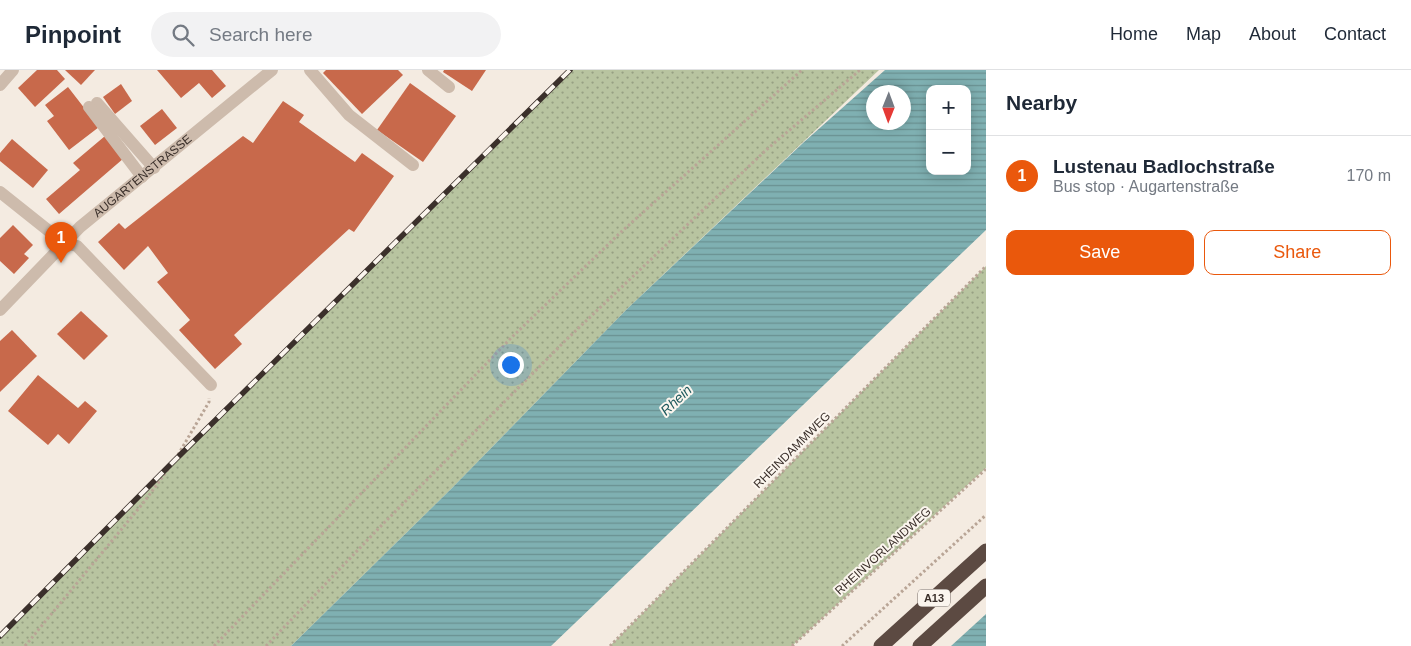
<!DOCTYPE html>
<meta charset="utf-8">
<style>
body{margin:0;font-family:Helvetica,sans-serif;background:#f2f2f3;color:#1f2937}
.controls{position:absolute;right:15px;top:15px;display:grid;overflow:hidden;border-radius:10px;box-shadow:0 2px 12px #0003}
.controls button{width:45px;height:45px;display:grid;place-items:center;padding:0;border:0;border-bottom:1px solid #e0e1e3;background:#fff;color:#1f2937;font:25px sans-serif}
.compass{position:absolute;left:866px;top:15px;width:45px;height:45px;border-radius:50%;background:#fff;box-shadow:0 2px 12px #0003;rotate:181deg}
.you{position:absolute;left:510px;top:294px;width:18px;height:18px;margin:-12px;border:4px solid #fff;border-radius:50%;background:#1a73e8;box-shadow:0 0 0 8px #1a73e833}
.badge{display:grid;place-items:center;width:32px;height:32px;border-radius:50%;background:#ea580c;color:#fff;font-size:16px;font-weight:700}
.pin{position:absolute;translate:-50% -41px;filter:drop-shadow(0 1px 2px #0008)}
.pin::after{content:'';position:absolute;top:26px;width:18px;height:15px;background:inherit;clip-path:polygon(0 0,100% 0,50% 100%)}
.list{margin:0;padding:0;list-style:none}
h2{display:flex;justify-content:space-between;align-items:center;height:65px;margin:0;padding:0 20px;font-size:21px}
h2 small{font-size:16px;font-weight:400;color:#747a83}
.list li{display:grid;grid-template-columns:32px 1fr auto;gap:15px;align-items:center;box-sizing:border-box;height:80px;padding:0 20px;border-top:1px solid #e0e1e3}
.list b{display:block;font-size:19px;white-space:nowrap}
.list p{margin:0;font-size:16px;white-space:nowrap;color:#747a83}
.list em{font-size:16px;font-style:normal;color:#747a83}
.actions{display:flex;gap:10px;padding:15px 20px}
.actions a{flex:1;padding:11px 0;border:1px solid #ea580c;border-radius:10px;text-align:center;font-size:18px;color:#ea580c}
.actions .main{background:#ea580c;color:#fff}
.icon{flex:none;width:28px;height:28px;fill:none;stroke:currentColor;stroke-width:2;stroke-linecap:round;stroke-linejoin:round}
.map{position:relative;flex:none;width:986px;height:576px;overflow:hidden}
header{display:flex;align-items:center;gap:30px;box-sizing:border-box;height:70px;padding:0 25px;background:#fff;border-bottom:1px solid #e0e1e3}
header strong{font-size:24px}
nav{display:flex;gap:28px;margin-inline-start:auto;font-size:18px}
.search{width:350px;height:45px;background:#f2f2f3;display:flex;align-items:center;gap:12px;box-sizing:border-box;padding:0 18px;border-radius:28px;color:#747a83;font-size:19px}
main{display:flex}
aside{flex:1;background:#fff}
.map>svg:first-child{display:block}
</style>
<header>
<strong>Pinpoint</strong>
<div class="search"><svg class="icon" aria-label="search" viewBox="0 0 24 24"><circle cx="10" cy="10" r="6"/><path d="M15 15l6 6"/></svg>Search here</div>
<nav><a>Home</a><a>Map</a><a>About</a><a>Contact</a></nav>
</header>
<main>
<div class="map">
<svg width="986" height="576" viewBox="0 0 986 576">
<defs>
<pattern id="grass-dots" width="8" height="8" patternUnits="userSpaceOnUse" patternTransform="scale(1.25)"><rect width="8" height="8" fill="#b8c4a0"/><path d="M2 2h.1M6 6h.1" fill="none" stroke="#97a083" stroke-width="1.8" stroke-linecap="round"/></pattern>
<pattern id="water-rules" width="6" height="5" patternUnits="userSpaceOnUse" patternTransform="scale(1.25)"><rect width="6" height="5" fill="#7fb0b2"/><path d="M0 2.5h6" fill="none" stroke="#699091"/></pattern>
</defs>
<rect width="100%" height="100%" fill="#f4ebe1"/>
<g fill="url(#grass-dots)">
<path d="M570,0h309l-252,239 -175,179 -161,158h-291v-10l63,-64z"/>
<path d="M986,196v202l-194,178h-182z"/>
</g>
<g fill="url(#water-rules)" fill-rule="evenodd">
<path d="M885,0h101v160l-435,416h-260l161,-158 175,-179 177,-167zM930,19h37v82h-37zM874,22h30v30h-30z"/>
<path d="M986,544v32h-35z"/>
</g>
<g fill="#c8694b">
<path d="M37,0h20l8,9 -30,28 -17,-19z"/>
<path d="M65,0h30l-14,15z"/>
<path d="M157,0h55l14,16 -14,12 -13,-15 -18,15z"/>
<path d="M326,0h72l5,5 -41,39 -39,-41z"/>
<path d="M444,0h42l-14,21 -29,-19z"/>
<path d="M410,13l46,33 -33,46 -46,-32z"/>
<path d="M121,14l11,17 -17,13 -12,-17z"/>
<path d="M68,17l31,40 -30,23 -22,-29 7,-5 -9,-11z"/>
<path d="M283,31l21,14 -5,7 56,40 7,-9 32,23 -40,56 -5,-3 -115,106 8,9 -27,25 -36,-39 11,-10 -33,-38 11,-9 -20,-27 -24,24 -26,-28 21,-19 6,6 118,-93 10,7z"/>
<path d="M162,39l15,19 -22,17 -15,-19z"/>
<path d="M105,66l19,22 -65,56 -13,-15 34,-29 -7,-7z"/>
<path d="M12,69l36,31 -15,18 -33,-27v-8z"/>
<path d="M13,155l20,20 -9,9 5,4 -15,16 -14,-13v-23z"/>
<path d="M81,241l27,25 -24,24 -27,-26z"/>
<path d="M12,260l25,26 -37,36v-51z"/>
<path d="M38,305l40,33 7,-7 12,10 -28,33 -11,-10 -10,11 -40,-34z"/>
</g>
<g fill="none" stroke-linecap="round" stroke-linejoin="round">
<g stroke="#b9a596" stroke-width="3" stroke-dasharray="2.5 2.5" stroke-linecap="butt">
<path d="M25,576l119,-144 31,-42 34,-58v-4"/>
<path d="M214,576l297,-308 109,-105 182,-163"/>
<path d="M266,576l114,-119 186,-187 199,-189 95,-81"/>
<path d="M610,576l376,-380"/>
<path d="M792,576l194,-177"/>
<path d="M842,576l144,-131"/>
</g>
<g stroke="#cdbbac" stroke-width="12">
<path d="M310,0l39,45 64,50"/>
<path d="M428,0l21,17"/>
<path d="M0,15l13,-15"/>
<path d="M97,33l57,65"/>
<path d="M89,37l53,70"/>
<path d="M0,122l64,51 13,3 134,139"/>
<path id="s1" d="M0,240l80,-83 192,-157"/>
</g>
<g stroke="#5c4a42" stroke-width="15">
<path d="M881,576l105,-95"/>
<path d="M920,576l66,-60"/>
</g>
<defs>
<path id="rail" d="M0,566l175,-176 395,-390"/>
</defs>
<use href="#rail" stroke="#3b302b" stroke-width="5.5"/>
<use href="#rail" stroke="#fbf5ee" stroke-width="4" stroke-dasharray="11" stroke-linecap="butt"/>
</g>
<g text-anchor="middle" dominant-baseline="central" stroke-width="4" stroke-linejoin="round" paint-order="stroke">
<rect fill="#fbf5ee" stroke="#756b66" stroke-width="1" x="918" y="519.5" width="32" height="17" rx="4"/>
<g font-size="11" font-weight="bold" fill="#3b302b">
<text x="934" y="528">A13</text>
</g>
<g font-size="12" fill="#3b302b" stroke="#fbf5ee">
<text stroke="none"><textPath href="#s1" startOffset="196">AUGARTENSTRASSE</textPath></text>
<text transform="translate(792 380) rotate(-45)">RHEINDAMMWEG</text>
<text transform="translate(883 481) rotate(-42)">RHEINVORLANDWEG</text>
</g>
<g font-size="14" font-style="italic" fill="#1f5a5e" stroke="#fbf5ee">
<text transform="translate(676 330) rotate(-43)">Rhein</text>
</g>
</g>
</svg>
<div class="controls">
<button>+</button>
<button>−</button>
</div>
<svg class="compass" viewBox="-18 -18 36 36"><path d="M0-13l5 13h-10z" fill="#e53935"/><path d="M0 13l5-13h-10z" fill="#747a83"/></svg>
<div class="you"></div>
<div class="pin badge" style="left:61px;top:193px">1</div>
</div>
<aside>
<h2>Nearby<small></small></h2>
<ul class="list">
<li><span class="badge">1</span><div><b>Lustenau Badlochstraße</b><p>Bus stop · Augartenstraße</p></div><em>170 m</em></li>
</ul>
<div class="actions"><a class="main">Save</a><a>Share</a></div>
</aside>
</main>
